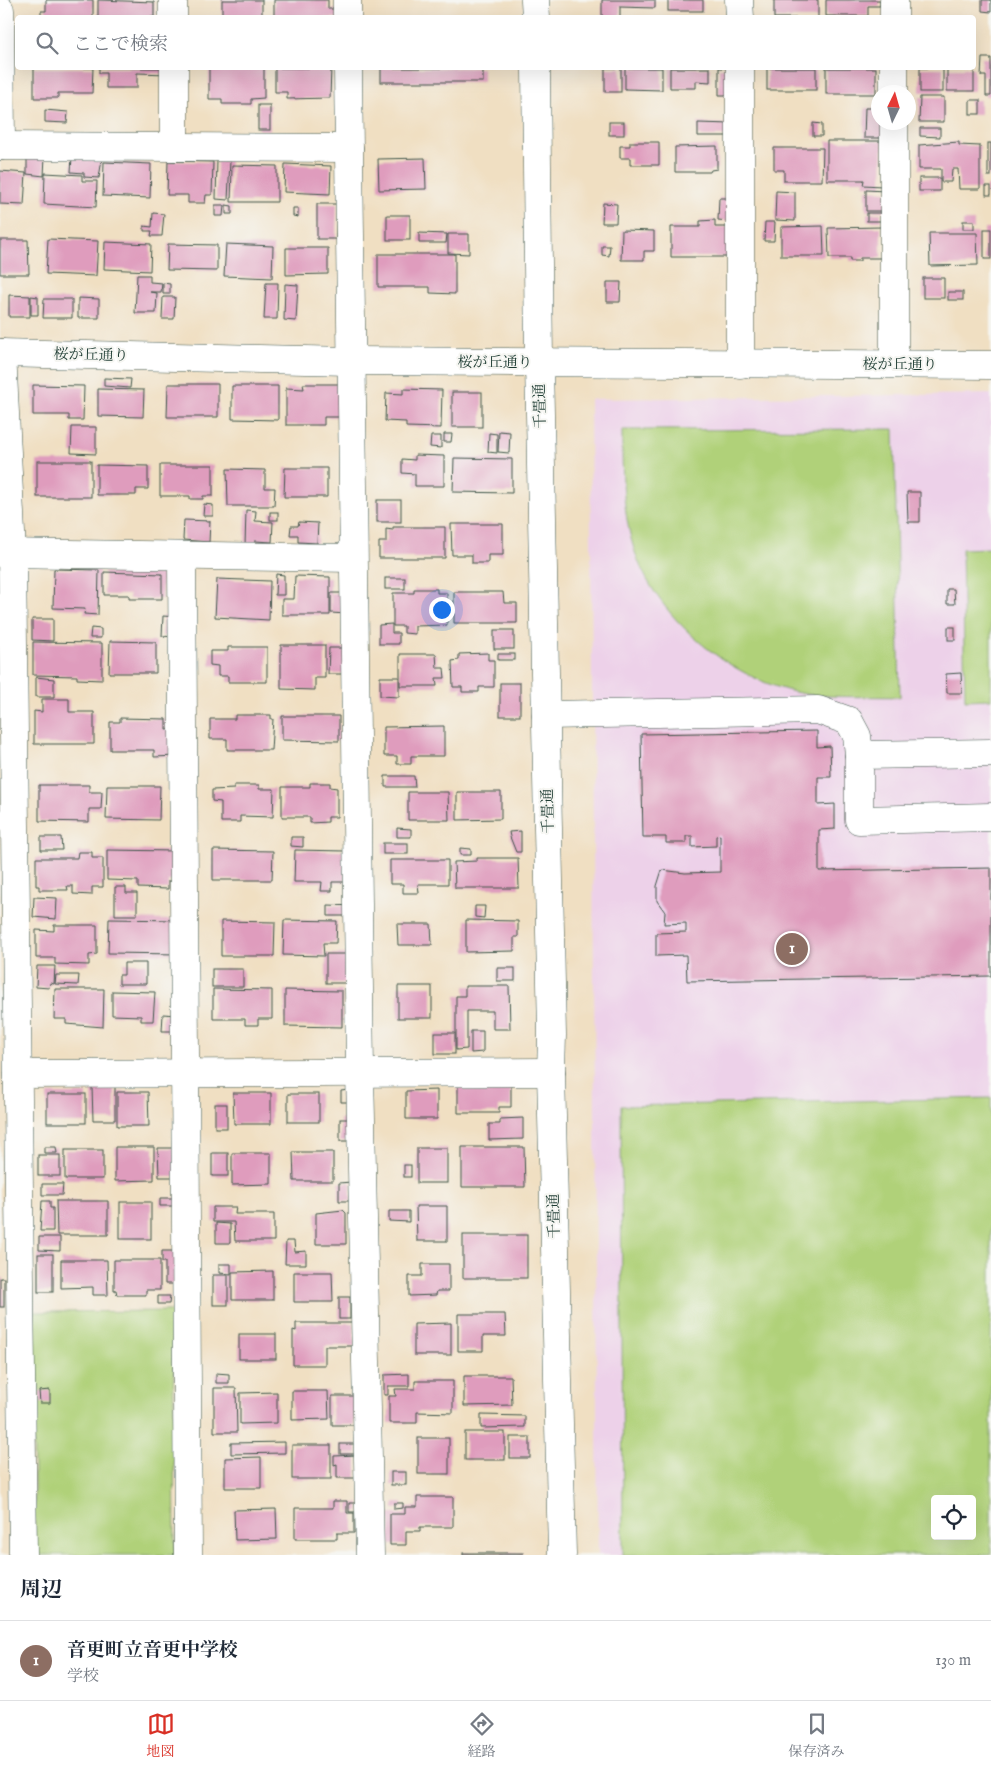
<!DOCTYPE html>
<html lang="ja">
<meta charset="utf-8">
<style>
body{margin:0;font-family:"IM FELL English","Noto Serif JP",serif;background:#f6f6f7;color:#1f2937}
.controls{position:absolute;right:15px;bottom:15px;display:grid;overflow:hidden;border-radius:5px;box-shadow:0 5px 20px #0002}
.controls button{width:45px;height:45px;display:grid;place-items:center;padding:0;border:0;border-bottom:1px solid #e0e1e3;background:#fff;color:#1f2937;font:25px sans-serif}
.compass{position:absolute;left:871px;top:85px;width:45px;height:45px;border-radius:50%;background:#fff;box-shadow:0 5px 20px #0002;rotate:5deg}
.you{position:absolute;left:441px;top:609px;width:18px;height:18px;margin:-12px;border:4px solid #fff;border-radius:50%;background:#1a73e8;box-shadow:0 0 0 8px #1a73e833}
.badge{display:grid;place-items:center;width:32px;height:32px;border-radius:50%;background:#d93025;color:#fff;font-size:16px;font-weight:700}
.pin{position:absolute;translate:-50% -50%;border:2px solid #fff;box-shadow:0 1px 5px #0006}
.list{margin:0;padding:0;list-style:none}
h2{display:flex;justify-content:space-between;align-items:center;height:65px;margin:0;padding:0 20px;font-size:21px}
h2 small{font-size:16px;font-weight:400;color:#747a83}
.list li{display:grid;grid-template-columns:32px 1fr auto;gap:15px;align-items:center;box-sizing:border-box;height:80px;padding:0 20px;border-top:1px solid #e0e1e3}
.list b{display:block;font-size:19px;white-space:nowrap}
.list p{margin:0;font-size:16px;white-space:nowrap;color:#747a83}
.list em{font-size:16px;font-style:normal;color:#747a83}
.icon{flex:none;width:28px;height:28px;fill:none;stroke:currentColor;stroke-width:2;stroke-linecap:round;stroke-linejoin:round}
.map{position:relative;flex:none;width:991px;height:1555px;overflow:hidden}
.search{position:absolute;background:#fff;box-shadow:0 5px 20px #0002;left:15px;right:15px;top:15px;height:55px;display:flex;align-items:center;gap:12px;box-sizing:border-box;padding:0 18px;border-radius:5px;color:#747a83;font-size:19px}
.sheet{height:145px;background:#fff}
nav{display:flex;justify-content:space-around;align-items:center;box-sizing:border-box;height:70px;border-top:1px solid #e0e1e3;background:#fff;font-size:14px;color:#747a83}
nav a{display:grid;justify-items:center;gap:2px}
nav .on{color:#d93025}
.map>svg:first-child{display:block}
</style>
<div class="map">
<svg width="991" height="1555" viewBox="0 0 991 1555">
<rect width="100%" height="100%" fill="#f6f6f2"/>
<filter id="ink" filterUnits="userSpaceOnUse"><feTurbulence type="fractalNoise" baseFrequency=".02" numOctaves="2"/><feDisplacementMap in="SourceGraphic" scale="10" xChannelSelector="R" yChannelSelector="G"/><feConvolveMatrix kernelMatrix="1 2 1 2 8 2 1 2 1" color-interpolation-filters="sRGB"/></filter>
<filter id="wash" filterUnits="userSpaceOnUse"><feTurbulence type="fractalNoise" baseFrequency=".0096" numOctaves="4" result="noise"/><feDisplacementMap in="SourceGraphic" scale="20" xChannelSelector="R" yChannelSelector="G"/><feGaussianBlur stdDeviation="1.12" result="paint"/><feColorMatrix in="noise" values="0 0 0 0 0 0 0 0 0 0 0 0 0 0 0 0 0 1.4 0 .05"/><feComposite in="paint" operator="in"/></filter>
<g filter="url(#wash)">
<rect width="100%" height="100%" fill="#f0dfc2"/>
<path fill="#edd1e9" fill-rule="evenodd" d="M991,394v1161h-393l-8,-1156zM935,1499h37v37h-37z"/>
<g fill="#b0d179" stroke="#688756" fill-rule="evenodd">
<path d="M894,429l6,268c-31,-1 -64,1 -95,-3 -69,-11 -146,-73 -169,-139 -14,-40 -14,-84 -14,-125z"/>
<path d="M991,548v151l-26,1 -3,-151z"/>
<path d="M991,1098v457h-368l-2,-449zM935,1499h37v37h-37z"/>
<path d="M173,1311l2,244h-140l-3,-243z"/>
</g>
<g id="blocks">
<g fill="#df9cbd">
<path d="M46,0h47v18h-52v-7h5z"/>
<path d="M98,0l56,2v15l-56,1z"/>
<rect x="222" y="0" width="40" height="18"/>
<path d="M274,0h54v9h8l1,9h-63z"/>
<path d="M602,0h53v8l-35,-1v11h-18z"/>
<rect x="668" y="0" width="35" height="11"/>
<rect x="774" y="0" width="44" height="18"/>
<path d="M826,0h54v6h-12v10h-42z"/>
<path d="M982,0h9v12l-9,-1z"/>
<path d="M982,58h9v38h-5v-20h-5z"/>
<path d="M34,68h59l-1,25h-34v5h-24z"/>
<path d="M99,68h69v6l-31,-1v15h-31v-15h-7z"/>
<path d="M209,68h55v30l-13,1v5h-29v-5h-13z"/>
<path d="M275,68h56l-1,30 -43,1v-7h-12z"/>
<rect x="381" y="68" width="102" height="14"/>
<rect x="605" y="68" width="16" height="24"/>
<path d="M625,68h37v22l-37,-1z"/>
<path d="M670,68h40v14l-14,-1v7h-26z"/>
<rect x="719" y="68" width="11" height="27"/>
<rect x="767" y="68" width="49" height="22"/>
<rect x="826" y="68" width="50" height="26"/>
<rect x="920" y="68" width="23" height="24"/>
<rect x="947" y="68" width="27" height="23"/>
<path d="M920,97h24v25h-25z"/>
<rect x="970" y="100" width="10" height="14"/>
<rect x="258" y="105" width="12" height="25"/>
<path d="M865,108h13v14h6v16h-20z"/>
<path d="M45,110l23,2 -1,11 -22,-1z"/>
<rect x="609" y="122" width="15" height="13"/>
<path d="M698,123l34,1v12h-34z"/>
<path d="M813,123l9,1v12h-9z"/>
<path d="M920,128h20v9l-20,-1z"/>
<path d="M827,141h56l-1,45 -19,-1 1,-5h-37z"/>
<path d="M630,142h29v23h-29v-7h-10v-12h10z"/>
<path d="M959,142v3l21,1v43h-21l-1,-20h-6l-1,13h-10v-13h-22v-24z"/>
<rect x="988" y="143" width="3" height="33"/>
<path d="M717,146v23l-6,1 -1,2h-35v-25z"/>
<path d="M774,148h49l-1,33h-38v-11h-10z"/>
<path d="M27,155l18,1 -1,20 -17,-2z"/>
<path d="M72,157l30,2 -3,19 -15,-1v-4l-13,-1z"/>
<path d="M425,158l1,31 -47,1 -1,-31z"/>
<path d="M217,160l13,1 -2,39 -12,-1z"/>
<path d="M168,161l45,1 -1,33h-6l-1,8h-17v-8h-21z"/>
<path d="M104,162l47,2 -1,34 -47,-2z"/>
<path d="M285,164l46,2 -1,28 -46,-2z"/>
<path d="M232,165l45,1v36h-46z"/>
<path d="M0,171l26,2 -2,32 -24,-1z"/>
<path d="M45,173l37,2v6h15l-1,26 -52,-3z"/>
<rect x="919" y="178" width="21" height="13"/>
<rect x="986" y="186" width="5" height="9"/>
<path d="M866,190l20,1v20h-20z"/>
<path d="M776,191l19,1v29l-20,-1z"/>
<path d="M719,198h11l-1,23 -11,-1z"/>
<path d="M603,203l14,1 -1,19h-14z"/>
<path d="M317,204h20l-1,35h-19z"/>
<path d="M215,205h9l-1,11h-8z"/>
<path d="M226,205l6,1v8h-6z"/>
<path d="M293,208h5v9l-5,-1z"/>
<path d="M153,213l11,1 -2,22h-11l1,-5h-8v-5l8,1z"/>
<rect x="867" y="213" width="14" height="8"/>
<rect x="387" y="215" width="23" height="25"/>
<path d="M715,220v7h15v30h-59v-30h29v-6z"/>
<rect x="963" y="221" width="11" height="8"/>
<path d="M765,222h10l-1,19h-10z"/>
<path d="M823,226l1,30h-43v-29z"/>
<path d="M881,227v31h-21v3h-10v-3h-21l-1,-30z"/>
<rect x="984" y="229" width="7" height="30"/>
<path d="M622,230l32,1v20h-10v9h-23z"/>
<path d="M419,233l28,1 -1,9h-27z"/>
<path d="M929,233h48l1,32 -48,1z"/>
<path d="M448,234h21v20l-21,-1z"/>
<path d="M48,239l50,2 -2,35 -50,-2z"/>
<path d="M0,240h28l1,34h-29z"/>
<path d="M105,242l46,2 -1,27 -46,-2z"/>
<path d="M168,244l49,1v26l-50,-1z"/>
<path d="M226,244l47,2 -1,32 -48,-2z"/>
<path d="M602,246h8l-1,10 -7,-1z"/>
<path d="M286,248h42v26l-42,1z"/>
<path d="M378,254h77v40l-25,-1v-6h-52z"/>
<path d="M137,275h13v7l12,1 -1,9h-11l7,1 -1,20h-21z"/>
<rect x="923" y="278" width="21" height="20"/>
<path d="M607,282h14l-1,20h-13z"/>
<path d="M163,283l7,1v10h-7z"/>
<path d="M266,283h12l-1,36h-13z"/>
<path d="M285,284l13,1 -2,36 -12,-1z"/>
<rect x="948" y="292" width="15" height="8"/>
<path d="M9,295l21,1v21h-21z"/>
<path d="M31,296l7,1v18h-7z"/>
<path d="M163,297h12l-1,22h-12z"/>
<path d="M78,298l21,1v19h-21z"/>
<path d="M44,299h28v19h-29z"/>
<path d="M104,378l27,1 -1,9 -26,-2z"/>
<path d="M168,384h50v33h-51z"/>
<path d="M303,384h37v33h-16v8h-38v-37l18,1z"/>
<path d="M33,385l51,1 -1,34h-14v-5h-36z"/>
<path d="M232,386h46v34l-46,-1z"/>
<path d="M98,389l46,1 -1,27 -45,-1z"/>
<path d="M403,389l39,1 -1,38 -35,-1v-5l-21,-1 1,-28 17,1z"/>
<rect x="452" y="392" width="30" height="35"/>
<path d="M72,427h24v27l-25,-1z"/>
<path d="M499,431l11,1 -1,21 -11,-1z"/>
<path d="M489,433l8,1v19l-9,-1z"/>
<path d="M444,434h8l-1,8h-7z"/>
<path d="M431,436h10v12l-11,-1z"/>
<path d="M415,455l29,1v30h-29v-12l-13,-1v-14l13,1z"/>
<path d="M454,458l58,1v34l-59,-1z"/>
<rect x="37" y="461" width="54" height="36"/>
<path d="M97,465l51,1v23h-12v6h-39z"/>
<path d="M160,465h53v31h-10v3h-13v-3h-30z"/>
<path d="M285,468h42v29h-43z"/>
<path d="M227,469l38,1v18h10l-1,18h-46z"/>
<path d="M907,492h13v30h-12z"/>
<rect x="377" y="500" width="24" height="22"/>
<path d="M204,504l9,1v11h-10z"/>
<path d="M246,510l10,1 -1,10 18,1 -1,20 -17,-1 -1,5h-9z"/>
<rect x="270" y="512" width="8" height="8"/>
<path d="M184,520l26,1 -1,21 -26,-2z"/>
<path d="M299,522l19,1 -1,20 -19,-1v-7h-8l1,-9h7z"/>
<path d="M451,524h52v31h-15v8h-16v-8h-20z"/>
<path d="M393,527h52v31h-66v-16h7v-13l7,1z"/>
<path d="M54,569l45,1 -1,45 -14,-1 1,-5 -32,-1z"/>
<path d="M104,572l58,2v25h-33v-4h-25z"/>
<path d="M276,574l8,1v20h-9z"/>
<path d="M295,576l35,1v38h-48v-16h12z"/>
<rect x="385" y="578" width="20" height="11"/>
<path d="M217,579l53,2 -1,39 -54,-3z"/>
<path d="M414,589h23v4h10v32l-32,1v8l-11,-1v-7h-11v-33h21z"/>
<path d="M947,589h7l1,15h-8z"/>
<path d="M454,592h49l1,11h13v20h-63z"/>
<path d="M331,593h17l-1,21 -16,-1z"/>
<path d="M163,616l12,1 -1,20 -12,-1z"/>
<path d="M32,619h21v22l-21,-1z"/>
<path d="M392,624v9h7v11h-20v-19z"/>
<rect x="948" y="627" width="7" height="13"/>
<path d="M91,628l10,1v9h-11z"/>
<rect x="494" y="630" width="20" height="19"/>
<path d="M110,641l46,1v31h-47z"/>
<path d="M33,642l69,1v37l-25,-1v-3l-44,-1z"/>
<path d="M281,645h44v33h-10v12l-34,-1z"/>
<path d="M228,647h39v35h-39v-6h-10v-10l-8,-1v-14h18z"/>
<path d="M329,648h18v26h-19z"/>
<path d="M488,653v7h6v27h-15v5h-17v-5h-9l-1,-26 7,-1v-6z"/>
<path d="M400,654h36l1,14h7l1,10h-9l1,8h-37z"/>
<rect x="498" y="654" width="17" height="6"/>
<path d="M961,673l1,20h-15l-1,-19z"/>
<path d="M36,677l18,2v18h-18z"/>
<path d="M380,677h19v20l-19,-1z"/>
<rect x="500" y="683" width="20" height="33"/>
<path d="M42,699h27v13h25v32h-60v-33l8,1z"/>
<path d="M235,715h36v4h2l-2,31h-44v-11h-17v-20h25z"/>
<path d="M282,716h57v25l-57,-1z"/>
<path d="M120,718l46,1v11l11,-1v27l-23,1v-7h-44v-28h10z"/>
<path d="M444,726v30h-33v8h-14v-8h-13v-29z"/>
<path d="M817,731v16l13,-1 1,31h-13v28l17,-1v25l-16,1v41l172,-3v108l-304,5 -1,-26 -30,1v-23l30,-1v-9l-22,1 1,-12 -8,-11v-15l5,-16 23,3 35,-1v-37l-4,1v10l-24,1v-11h-6v7h-20v-6h-23l-2,-103z"/>
<path d="M385,776h29l1,11h-30z"/>
<path d="M310,783h20v4l7,1v29h-9v5l-18,1v-6h-28v-30h28z"/>
<path d="M39,785h50v7h13l-1,17h-12v13l-50,-1z"/>
<path d="M234,785h25v4h15l-1,28 -33,-1v6h-19v-20l-9,-1v-11l22,-1z"/>
<path d="M107,786h53l-1,34 -53,-1z"/>
<path d="M408,792h40l1,28h-41z"/>
<path d="M457,792h44v27l-44,1z"/>
<path d="M397,828l14,1v8h-14z"/>
<path d="M521,831v21h-5l-6,-15 -1,-5z"/>
<path d="M41,837h20l1,13h-21z"/>
<path d="M291,837h12v10l-12,-1z"/>
<rect x="383" y="843" width="25" height="11"/>
<path d="M460,848l11,1v6h-11z"/>
<path d="M107,850l67,1 -1,30h-5v8l-30,-1v-7l-31,-1z"/>
<path d="M213,850l60,1 -1,29h-59z"/>
<path d="M295,850l50,1v31h-13v9h-11l1,-9h-28z"/>
<path d="M78,852h14v6h11v29h-11v8l-19,-1v-8h-6l1,4h-29v-4h-3v-28h41z"/>
<path d="M477,858h41l1,30h-64l-1,-26 23,-1z"/>
<path d="M390,860h58v24h-30l1,9h-16v-9h-13z"/>
<path d="M115,887h11v6h11v22h-22z"/>
<path d="M34,897l23,1 -1,21 -23,-2z"/>
<path d="M328,905l28,1v10h-28z"/>
<path d="M475,906h10l-1,12 -9,-1z"/>
<path d="M109,919l70,1v34l-71,-1z"/>
<path d="M284,920l53,1 -1,22h-13l1,13 -41,-1z"/>
<path d="M466,920l52,1v16h-4v14l-48,1z"/>
<path d="M221,921l54,1 -1,34h-53z"/>
<path d="M397,924h34l1,21h-34z"/>
<path d="M54,925h43v29l-8,1v10l-34,-1v-6h-19v-28l18,1z"/>
<rect x="326" y="954" width="25" height="29"/>
<path d="M124,963h22v21h-27v-9h5z"/>
<path d="M37,966h18l-1,18 -4,-1 -1,5 -13,-1z"/>
<rect x="497" y="968" width="18" height="13"/>
<rect x="212" y="969" width="31" height="18"/>
<path d="M56,975h23l-1,10 -23,-1z"/>
<rect x="398" y="986" width="34" height="32"/>
<path d="M465,986h44l1,43h-17v-18h-26v38l-11,1v-54h9z"/>
<path d="M55,989h49l-1,38 -37,-3v-5h-12z"/>
<path d="M213,989l59,1v29h-14v6h-13v-6h-32z"/>
<path d="M285,990l57,1v36l-57,-1z"/>
<path d="M112,991l43,1 -2,29h-12v-5l-29,-1z"/>
<path d="M163,1014l13,1v16h-14z"/>
<path d="M471,1031h12v21l-12,1z"/>
<rect x="435" y="1033" width="20" height="21"/>
<path d="M458,1083h53v24h-12v6h-41z"/>
<path d="M92,1087h23v33h-22z"/>
<path d="M349,1090v12h-8v-11z"/>
<path d="M437,1090v29h-31v-28z"/>
<path d="M117,1092h31l1,34h-32z"/>
<path d="M233,1093h38v31h-37z"/>
<rect x="47" y="1094" width="39" height="29"/>
<rect x="288" y="1094" width="31" height="28"/>
<rect x="215" y="1104" width="12" height="24"/>
<path d="M523,1118v21l-34,1v-16h11v-5z"/>
<rect x="340" y="1119" width="10" height="22"/>
<path d="M44,1147h12l1,6h-13z"/>
<path d="M115,1147h39v33l-39,1z"/>
<path d="M462,1147h62l1,40h-63z"/>
<path d="M158,1148h22l1,29h-22z"/>
<rect x="417" y="1148" width="30" height="35"/>
<rect x="65" y="1150" width="38" height="29"/>
<path d="M293,1152h40v29h-39z"/>
<rect x="212" y="1153" width="16" height="23"/>
<path d="M232,1153h39v31l-39,1z"/>
<rect x="38" y="1155" width="22" height="21"/>
<rect x="404" y="1165" width="7" height="12"/>
<path d="M351,1182v19h-12v-18z"/>
<path d="M42,1184h21l-1,11h-20z"/>
<path d="M160,1198h18l1,8h-19z"/>
<path d="M42,1201h8v7h3v23h-13z"/>
<path d="M56,1201h52v34h-51z"/>
<rect x="120" y="1202" width="31" height="37"/>
<path d="M416,1206h31v35h-30z"/>
<path d="M213,1207h23l-1,7h39v27h-39l-1,-19h-21z"/>
<path d="M343,1210l3,3v31h-30v-31z"/>
<path d="M389,1211h20v11l-20,-1z"/>
<path d="M216,1223l14,1v19h-14z"/>
<rect x="463" y="1235" width="64" height="43"/>
<path d="M39,1237h21v14l-21,-1z"/>
<path d="M286,1241h8l1,11 11,-1v13h-21z"/>
<path d="M162,1251h20l-1,33h-16v-22h-3z"/>
<rect x="38" y="1254" width="15" height="38"/>
<path d="M61,1260h46l1,35h-15v-8l-32,1z"/>
<path d="M114,1260h46v30h-14v5h-29l-1,-5h-2z"/>
<path d="M219,1264h12v10l-12,-1z"/>
<path d="M422,1264h27v27h-12l-1,4 -27,1v-20h13z"/>
<path d="M273,1271v29h-41v-28z"/>
<path d="M294,1272h38l1,30h-39z"/>
<rect x="213" y="1275" width="15" height="30"/>
<rect x="0" y="1278" width="4" height="29"/>
<path d="M158,1296h12l-1,8h-11z"/>
<rect x="339" y="1297" width="11" height="22"/>
<path d="M458,1314h47l1,22h-23v15h-25z"/>
<path d="M296,1323h58l1,23h-30v19h-32v-35l3,1z"/>
<path d="M451,1323v32h-37v-31z"/>
<rect x="239" y="1334" width="37" height="25"/>
<path d="M216,1373l13,1v9h-13z"/>
<path d="M409,1374v12h-21v9h-4v-20z"/>
<path d="M464,1376h47l1,29 -48,1z"/>
<path d="M415,1381h38v32l-36,-1v11h-28v-27h7l-1,-7h20z"/>
<path d="M214,1388h22l1,44h-23z"/>
<path d="M50,1390v13h-10l-1,-12z"/>
<path d="M292,1391h36l1,28 -37,1z"/>
<path d="M277,1392v31l-37,1v-31z"/>
<rect x="332" y="1396" width="22" height="29"/>
<path d="M481,1415l44,1v11l-44,1z"/>
<rect x="465" y="1432" width="40" height="28"/>
<rect x="510" y="1437" width="20" height="21"/>
<rect x="418" y="1438" width="31" height="36"/>
<path d="M285,1442v11l-54,1v-11z"/>
<rect x="340" y="1444" width="17" height="10"/>
<rect x="292" y="1445" width="39" height="34"/>
<path d="M357,1455v23h-20v-14l-3,1v-9z"/>
<path d="M261,1457v31h-36v-30z"/>
<rect x="391" y="1472" width="15" height="13"/>
<path d="M417,1497h36v30h-33v4h-14v14h-16v-31h15v-7h12z"/>
<path d="M333,1501h14v12h7v20h-17v6h-42v-31h38z"/>
<path d="M349,1503h10l-1,9h-9z"/>
<path d="M394,1503h9v5l-9,1z"/>
<path d="M276,1509l1,30 -42,1 -1,-30z"/>
<rect x="463" y="1553" width="60" height="2"/>
</g>
</g>
</g>
<g filter="url(#ink)">
<use href="#blocks" fill-opacity="0" stroke="#3e5549" stroke-width="1"/>
<g fill="none" stroke-linecap="round" stroke-linejoin="round">
<defs>
<g id="minor">
<path d="M173,0v18"/>
<path d="M347,0v18"/>
<path d="M535,0l1,18"/>
<path d="M739,0l1,18"/>
<path d="M894,0v18"/>
<path d="M0,10l1,136"/>
<path d="M174,68v79"/>
<path d="M348,68l12,1004 10,483"/>
<path d="M536,68l3,294 13,673 -1,37 11,483"/>
<path d="M740,68v296"/>
<path d="M894,68v24"/>
<path d="M894,122v242"/>
<path d="M0,146l349,2"/>
<path d="M0,353l350,8 641,4"/>
<path d="M2,353l10,200 11,1002"/>
<path d="M0,553l353,5"/>
<path d="M182,556l6,999"/>
<path d="M546,715l272,-5 31,11 8,15 2,19 132,-2"/>
<path d="M859,755v65l132,-3"/>
<path d="M18,1074l533,-2"/>
</g>
</defs>
<use href="#minor" stroke="#3e5549" stroke-width="29"/>
<use href="#minor" stroke="#fff" stroke-width="28"/>
</g>
</g>
<g text-anchor="middle" dominant-baseline="central" stroke-width="4" stroke-linejoin="round" paint-order="stroke">
<g font-size="15" fill="#1f3d34" stroke="#f6f6f2">
<text transform="translate(91 355) rotate(1)">桜が丘通り</text>
<text x="495" y="362">桜が丘通り</text>
<text x="900" y="364">桜が丘通り</text>
<text transform="translate(540 406) rotate(-91)">千畳通</text>
<text transform="translate(548 811) rotate(-91)">千畳通</text>
<text transform="translate(554 1216) rotate(-91)">千畳通</text>
</g>
</g>
</svg>
<div class="controls">
<button><svg class="icon" aria-label="locate" viewBox="0 0 24 24"><circle cx="12" cy="12" r="6"/><path d="M12 2v4M12 18v4M2 12h4M18 12h4"/></svg></button>
</div>
<svg class="compass" viewBox="-18 -18 36 36"><path d="M0-13l5 13h-10z" fill="#e53935"/><path d="M0 13l5-13h-10z" fill="#747a83"/></svg>
<div class="you"></div>
<div class="pin badge" style="left:792px;top:949px;background:#8d6e63">1</div>
<div class="search"><svg class="icon" aria-label="search" viewBox="0 0 24 24"><circle cx="10" cy="10" r="6"/><path d="M15 15l6 6"/></svg>ここで検索</div>
</div>
<section class="sheet">
<h2>周辺<small></small></h2>
<ul class="list">
<li><span class="badge" style="background:#8d6e63">1</span><div><b>音更町立音更中学校</b><p>学校</p></div><em>130 m</em></li>
</ul>
</section>
<nav>
<a class="on"><svg class="icon" aria-label="map" viewBox="0 0 24 24"><path d="M3 6l6-2 6 2 6-2v14l-6 2-6-2-6 2zM9 4v14M15 6v14"/></svg>地図</a>
<a><svg class="icon" aria-label="directions" viewBox="0 0 24 24"><path d="M12 3l9 9-9 9-9-9zM9 14v-3h6M13 9l2 2-2 2"/></svg>経路</a>
<a><svg class="icon" aria-label="saved" viewBox="0 0 24 24"><path d="M7 4h10v16l-5-4-5 4z"/></svg>保存済み</a>
</nav>
